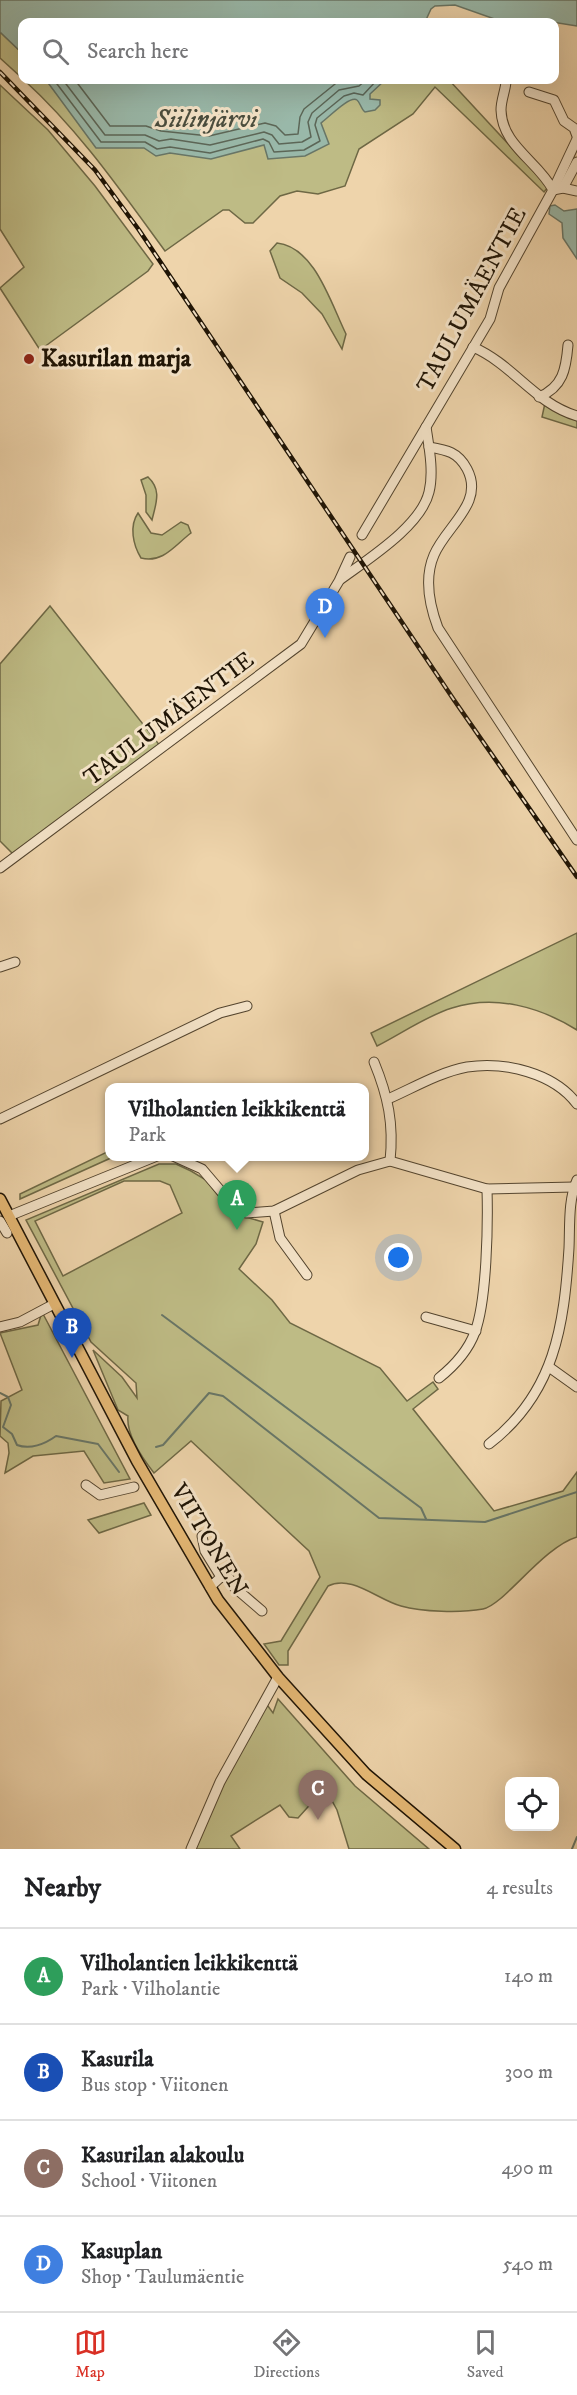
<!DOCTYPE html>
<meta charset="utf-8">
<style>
body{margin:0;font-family:"IM FELL DW Pica",serif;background:#f2f2f2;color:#202124}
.controls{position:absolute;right:18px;bottom:18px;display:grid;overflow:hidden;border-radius:12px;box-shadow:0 6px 24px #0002}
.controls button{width:54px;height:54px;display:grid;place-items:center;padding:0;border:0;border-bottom:2px solid #e0e0e0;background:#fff;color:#202124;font:30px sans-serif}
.you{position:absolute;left:399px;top:1258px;width:21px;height:21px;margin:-15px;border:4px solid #fff;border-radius:50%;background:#1a73e8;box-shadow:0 0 0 9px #1a73e833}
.badge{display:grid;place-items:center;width:39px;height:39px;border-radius:50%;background:#d93025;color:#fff;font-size:20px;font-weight:700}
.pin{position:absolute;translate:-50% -50px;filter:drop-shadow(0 2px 3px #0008)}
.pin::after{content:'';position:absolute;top:32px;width:21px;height:18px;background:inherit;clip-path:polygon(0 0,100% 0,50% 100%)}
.popup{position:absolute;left:105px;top:1083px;width:264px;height:78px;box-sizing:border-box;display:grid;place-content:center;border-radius:12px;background:#fff;filter:drop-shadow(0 2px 4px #0005);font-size:20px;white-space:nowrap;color:#757577}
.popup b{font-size:22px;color:#202124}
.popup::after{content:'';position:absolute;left:50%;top:100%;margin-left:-12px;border:12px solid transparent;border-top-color:#fff}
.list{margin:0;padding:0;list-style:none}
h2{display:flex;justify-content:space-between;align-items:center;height:78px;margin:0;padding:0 24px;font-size:26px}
h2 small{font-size:20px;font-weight:400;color:#757577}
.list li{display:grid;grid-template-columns:39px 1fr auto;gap:18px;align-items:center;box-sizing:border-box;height:96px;padding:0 24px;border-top:2px solid #e0e0e0}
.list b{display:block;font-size:22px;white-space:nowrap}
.list p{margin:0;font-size:20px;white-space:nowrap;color:#757577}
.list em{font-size:20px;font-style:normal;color:#757577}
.icon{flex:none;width:33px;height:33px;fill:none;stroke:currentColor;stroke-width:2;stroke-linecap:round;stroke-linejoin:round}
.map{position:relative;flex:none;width:577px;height:1849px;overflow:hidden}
.search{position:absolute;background:#fff;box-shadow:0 6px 24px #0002;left:18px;right:18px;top:18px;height:66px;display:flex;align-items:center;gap:15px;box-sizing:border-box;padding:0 21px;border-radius:12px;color:#757577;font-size:22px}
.sheet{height:462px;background:#fff}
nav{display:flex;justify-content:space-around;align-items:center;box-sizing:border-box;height:84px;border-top:2px solid #e0e0e0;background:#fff;font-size:16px;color:#757577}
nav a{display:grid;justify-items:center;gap:3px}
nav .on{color:#d93025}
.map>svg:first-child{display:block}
</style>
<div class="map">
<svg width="577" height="1849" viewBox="0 0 577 1849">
<rect width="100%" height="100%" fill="#eed4ab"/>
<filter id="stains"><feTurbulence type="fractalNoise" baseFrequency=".00333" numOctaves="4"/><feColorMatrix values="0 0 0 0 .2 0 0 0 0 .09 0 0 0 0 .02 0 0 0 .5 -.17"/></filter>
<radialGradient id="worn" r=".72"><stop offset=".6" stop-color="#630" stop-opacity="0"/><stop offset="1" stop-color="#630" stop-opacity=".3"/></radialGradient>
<g fill="#bebb85" stroke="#6e6845" stroke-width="1.5" fill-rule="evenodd">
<path d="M0,32l22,21v25l-22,-20z"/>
<path d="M24,80h22l36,45 236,-45h131l99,107 -4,5 -109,-105 -22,27 -54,35 -14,37 -27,8 -21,-3 -17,5 -27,27h-8l-16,-13h-6l-58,41c-44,-60 -86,-121 -141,-171z"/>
<path d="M0,85l48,45 47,56 58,78 -5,7 -108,79 -40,-62 24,-21 -24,-38z"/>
<path d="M277,243c38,4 54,61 69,91l-4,15 -20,-35 -20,-21 -22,-15 -10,-27z"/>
<path d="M545,403l32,13v12l-35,-11z"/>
<path d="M148,477c14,13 8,26 4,43l-6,-8v-17l-5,-15z"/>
<path d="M138,513l13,20 11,2 19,-13 7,3 3,8c-15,11 -28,31 -50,25 -8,-13 -12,-32 -3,-45z"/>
<path d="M50,606l111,141 -144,111 -17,-17v-177z"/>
<path d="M577,933v97c-37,-23 -82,-36 -125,-22 -26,8 -51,26 -75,38l-6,-13z"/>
<path d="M109,1151l1,5 3,1 -93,42v-5z"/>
<path d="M159,1164h17l15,7 15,9 26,33 31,9 -7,22 -17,25 33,31 18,23 90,45 27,33 26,-19 5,7 -25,20 81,102 69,-20 14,-19v65c-34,10 -73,68 -94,72 -22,4 -61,3 -82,-3 -23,-6 -50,-32 -73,-20l-40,65v14h-9l-15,-21 17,-3 39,-64 -11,-26 -118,-110 -37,32c-11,-14 -28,-39 -26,-57l-10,-6 -25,-60 29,27 15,21 -1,-15 -45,-41 -65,-122zM124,1181h36l10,4 12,28 -119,63 -28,-55z"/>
<path d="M42,1312l88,167 -26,4 -20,-32 -51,5 -28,17 4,-20 -1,-10 -8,-7 1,-35 21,-11 -22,-57 38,-8z"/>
<path d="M144,1503l7,12 -52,18 -11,-13z"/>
<path d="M278,1699l77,87 74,63h-80l-12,-39 -12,-22 -27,30 -9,-1 -9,-12 -49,31 9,13h-49l74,-147 8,11z"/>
</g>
<g fill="#99b8a9" stroke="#687667" stroke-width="1.5">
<path d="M0,0h577v26l-25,-4h-49l-48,-17 -20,1 -4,3 -6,13h-403v31l-22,-21z"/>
<path d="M46,80h339l-15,14v5l10,1v5l-5,5 -10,2c-4,-3 -5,-10 -8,-12 -7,-5 -29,18 -36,23l8,21 -24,12 -37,3 -4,-14 -53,14 -41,-6 -14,3 -12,-8h-48z"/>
<path d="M555,205l9,6 13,-2v50l-14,-21 -1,-15 -13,-9 1,-8z"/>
</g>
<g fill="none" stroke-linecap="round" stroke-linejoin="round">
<g stroke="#5c6657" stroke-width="1.5">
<path d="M54,80l47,62h44l12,7 13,-2 40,6 53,-14 6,3 5,10 30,-2 16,-9 -5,-16 2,-7 27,-22 10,-3 9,2 14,-15"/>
<path d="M63,80l42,55h40l14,6 12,-2 39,6 54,-13 8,3 7,9 23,-2 9,-5 -3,-15 4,-9 27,-23 20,-4 7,-6"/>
<path d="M75,80l35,46h36l15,5 48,5 56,-13 11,3 9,9 13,-1 2,-17 4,-8 36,-29"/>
</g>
<g stroke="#687667" stroke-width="2">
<path d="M162,1315l259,193 5,11"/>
<path d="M0,1393l8,4 3,8 -8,22 9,7 5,11c13,5 28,-1 39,-9l42,8 21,28"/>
<path d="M156,1447l7,-2 46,-52 14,3 156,122 106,4 92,-30"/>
<path d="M572,1849l5,-12"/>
</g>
<defs>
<g id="minor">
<path d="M506,82c-1,10 -5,18 -5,28 1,36 37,51 52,80l10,-2 14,3"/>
<path d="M529,92l25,8 10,21 10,7 3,8"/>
<path d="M563,188l14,-26"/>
<path d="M473,347c41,18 61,56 104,69"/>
<path d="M539,397c24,-10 27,-28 29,-52"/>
<path d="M429,447c18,3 29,5 38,22 18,34 -21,57 -33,86 -10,23 -5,49 4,73l139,212"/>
<path d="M362,535l128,-216 9,-31 54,-98 24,-51"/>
<path d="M341,579c27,-20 80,-53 88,-87 5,-20 0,-45 -3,-65"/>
<path d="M0,868l301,-224 38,-63 11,-24"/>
<path d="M0,967l15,-5"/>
<path d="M374,1062c14,34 20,62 16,99"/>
<path d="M388,1099c25,-11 52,-27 79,-32 37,-6 87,6 110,37"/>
<path d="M0,1119l220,-106 27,-7"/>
<path d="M173,1156l29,13 29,34 15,10 28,-2 84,-41 32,-9 97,28 87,-2"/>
<path d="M274,1211l6,27 27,37"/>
<path d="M9,1216l148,-60"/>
<path d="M0,1221l7,12"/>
<path d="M426,1317l50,14"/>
<path d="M0,1327l20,-5 34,-18"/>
<path d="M549,1367l28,20"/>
<path d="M439,1378c15,-12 29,-27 36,-46 12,-32 13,-109 12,-143"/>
<path d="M489,1444c66,-51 75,-118 80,-196 1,-22 -1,-48 8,-68"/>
<path d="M86,1485l14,10 34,-8"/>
<path d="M202,1536l3,15 16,26 -11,10"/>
<path d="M221,1577l8,1 4,8 29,25"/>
<path d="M191,1849l29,-67 58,-105"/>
</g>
<path id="major" d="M0,1199l137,262 81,139 60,77 88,97 89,75"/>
</defs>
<use href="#minor" stroke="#53442e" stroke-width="11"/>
<use href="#major" stroke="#1f1405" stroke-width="13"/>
<use href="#minor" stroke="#f4e3c8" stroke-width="9"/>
<use href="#major" stroke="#e7ba76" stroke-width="10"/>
<defs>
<path id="rail" d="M0,72l95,98 44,60 315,470 123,177"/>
</defs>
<use href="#rail" stroke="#1f1405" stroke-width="4.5"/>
<use href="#rail" stroke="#f4e3c8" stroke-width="2" stroke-dasharray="7" stroke-linecap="butt"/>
</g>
<circle fill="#8f2418" stroke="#f4e3c8" stroke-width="2" cx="29" cy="359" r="6"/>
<g text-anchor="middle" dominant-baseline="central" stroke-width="6" stroke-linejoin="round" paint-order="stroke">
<g font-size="24" fill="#1f1405" stroke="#f4e3c8">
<text transform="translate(472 300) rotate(-62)">TAULUMÄENTIE</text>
<text transform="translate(169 719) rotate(-37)">TAULUMÄENTIE</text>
<text transform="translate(209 1540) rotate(59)">VIITONEN</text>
</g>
<g font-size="24" font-weight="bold" fill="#1f1405" stroke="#f4e3c8" text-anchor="start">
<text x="41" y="359">Kasurilan marja</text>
</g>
<g font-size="26" font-style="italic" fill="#4a4d3e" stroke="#f4e3c8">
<text x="206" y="119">Siilinjärvi</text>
</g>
</g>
<rect width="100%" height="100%" filter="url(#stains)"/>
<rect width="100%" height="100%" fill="url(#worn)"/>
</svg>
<div class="controls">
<button><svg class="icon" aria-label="locate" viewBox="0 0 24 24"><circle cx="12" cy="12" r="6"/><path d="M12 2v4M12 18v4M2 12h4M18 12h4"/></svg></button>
</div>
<div class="you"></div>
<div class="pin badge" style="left:237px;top:1230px;background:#2e9e5b">A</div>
<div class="popup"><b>Vilholantien leikkikenttä</b>Park</div>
<div class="pin badge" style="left:72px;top:1358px;background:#1a4fb4">B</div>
<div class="pin badge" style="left:318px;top:1820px;background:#8d6e63">C</div>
<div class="pin badge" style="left:325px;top:638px;background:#3f7fe0">D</div>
<div class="search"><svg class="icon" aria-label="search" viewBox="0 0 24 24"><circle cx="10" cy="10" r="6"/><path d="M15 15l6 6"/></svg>Search here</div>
</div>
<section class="sheet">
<h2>Nearby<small>4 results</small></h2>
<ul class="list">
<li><span class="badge" style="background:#2e9e5b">A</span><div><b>Vilholantien leikkikenttä</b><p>Park · Vilholantie</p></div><em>140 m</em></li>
<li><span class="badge" style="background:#1a4fb4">B</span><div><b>Kasurila</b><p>Bus stop · Viitonen</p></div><em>300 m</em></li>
<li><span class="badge" style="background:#8d6e63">C</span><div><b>Kasurilan alakoulu</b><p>School · Viitonen</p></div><em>490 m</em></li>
<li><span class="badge" style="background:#3f7fe0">D</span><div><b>Kasuplan</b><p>Shop · Taulumäentie</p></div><em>540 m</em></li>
</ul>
</section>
<nav>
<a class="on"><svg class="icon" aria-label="map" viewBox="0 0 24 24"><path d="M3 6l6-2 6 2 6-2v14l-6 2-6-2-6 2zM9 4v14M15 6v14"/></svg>Map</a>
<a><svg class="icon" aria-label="directions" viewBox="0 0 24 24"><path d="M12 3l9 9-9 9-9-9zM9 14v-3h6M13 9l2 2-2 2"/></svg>Directions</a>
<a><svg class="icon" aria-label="saved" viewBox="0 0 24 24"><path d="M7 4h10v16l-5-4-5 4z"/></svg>Saved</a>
</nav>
